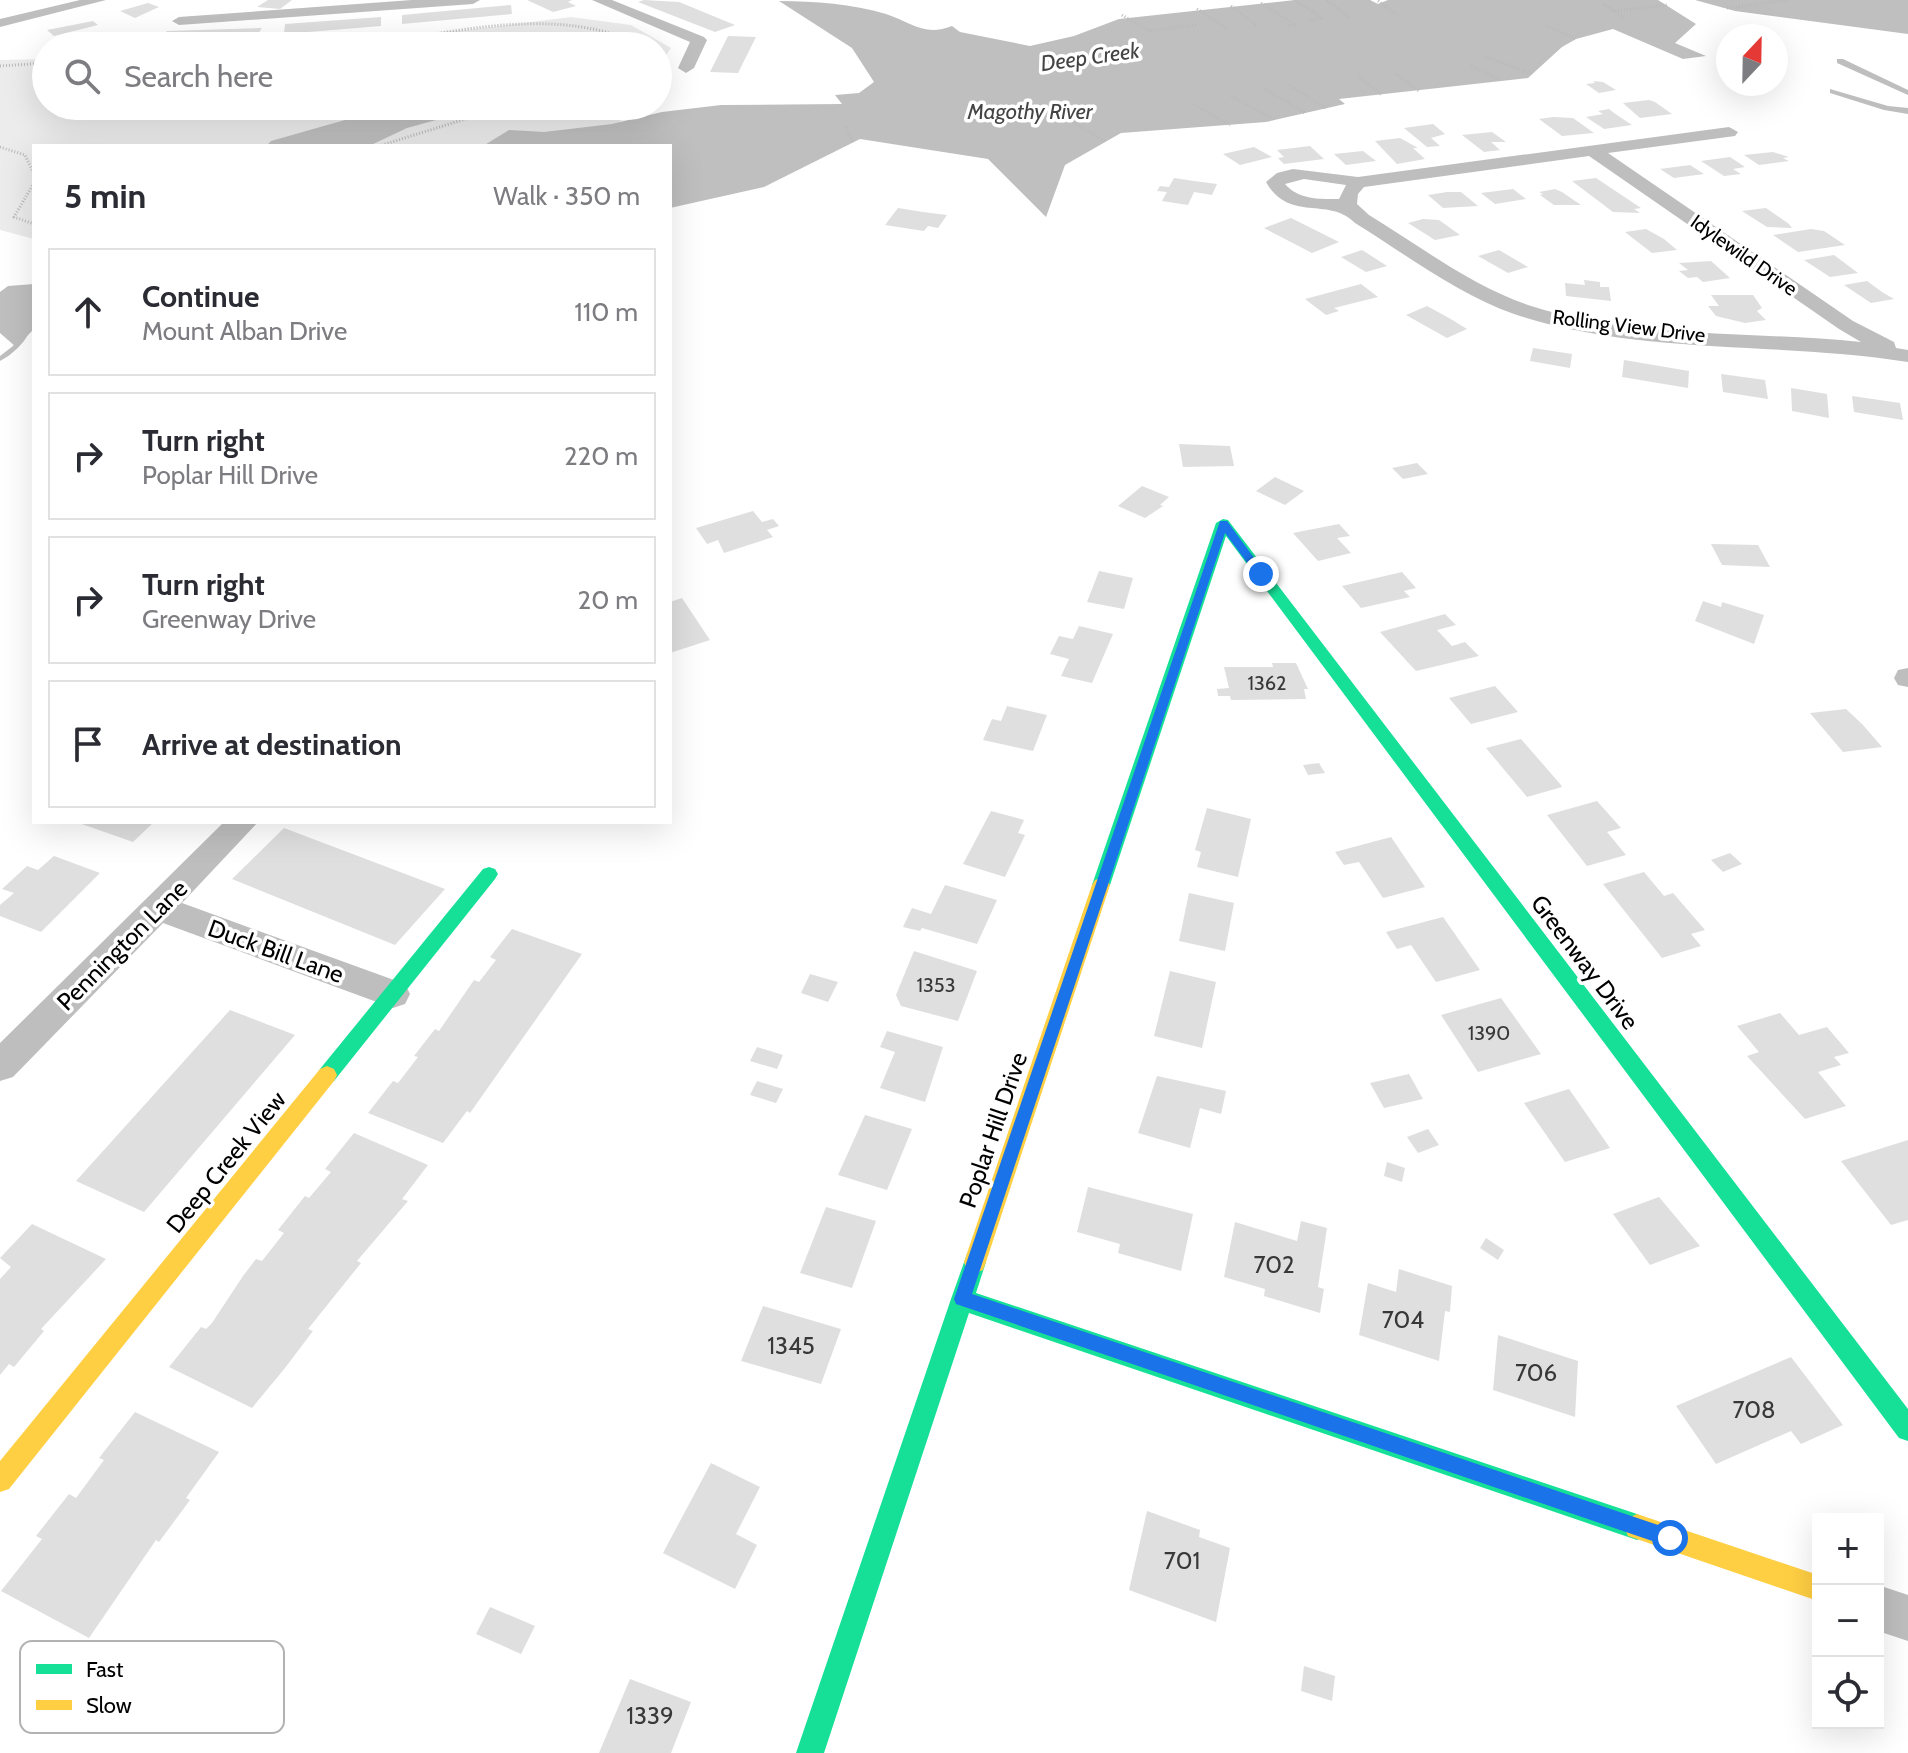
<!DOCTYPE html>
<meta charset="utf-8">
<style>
body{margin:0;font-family:Cabin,sans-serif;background:#f2f2f3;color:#2b2b33}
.controls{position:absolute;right:24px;bottom:24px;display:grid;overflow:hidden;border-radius:0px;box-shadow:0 8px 32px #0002}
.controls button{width:72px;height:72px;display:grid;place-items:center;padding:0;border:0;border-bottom:2px solid #e1e1e2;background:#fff;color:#2b2b33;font:40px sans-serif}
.compass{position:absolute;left:1716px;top:24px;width:72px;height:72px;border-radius:50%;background:#fff;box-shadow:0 8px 32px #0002;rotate:22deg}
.stop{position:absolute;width:24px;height:24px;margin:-18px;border:6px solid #1a73e8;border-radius:50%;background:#fff}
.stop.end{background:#1a73e8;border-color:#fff;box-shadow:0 2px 8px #0008}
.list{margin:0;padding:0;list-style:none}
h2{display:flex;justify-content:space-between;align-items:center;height:104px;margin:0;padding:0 32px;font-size:34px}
h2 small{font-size:26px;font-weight:400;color:#7c7c81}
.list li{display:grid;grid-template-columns:52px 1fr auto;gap:24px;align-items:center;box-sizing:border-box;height:128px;margin:0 16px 16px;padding:0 16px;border:2px solid #e1e1e2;border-radius:0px}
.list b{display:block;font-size:30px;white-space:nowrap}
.list p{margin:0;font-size:26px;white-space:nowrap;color:#7c7c81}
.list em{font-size:26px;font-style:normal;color:#7c7c81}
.icon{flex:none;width:44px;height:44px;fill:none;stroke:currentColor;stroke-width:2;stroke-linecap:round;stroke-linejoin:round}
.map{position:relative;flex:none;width:1908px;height:1753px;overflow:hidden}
.search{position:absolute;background:#fff;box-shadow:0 8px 32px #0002;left:32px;top:32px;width:640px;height:88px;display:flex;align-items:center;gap:20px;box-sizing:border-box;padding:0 28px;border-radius:44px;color:#7c7c81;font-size:30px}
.panel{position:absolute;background:#fff;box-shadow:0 8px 32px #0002;left:32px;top:144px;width:640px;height:680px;border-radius:0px}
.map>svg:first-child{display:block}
</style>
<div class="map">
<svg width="1908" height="1753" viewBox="0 0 1908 1753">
<rect width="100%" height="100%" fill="#fff"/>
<g fill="#ececec">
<path d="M571,17l60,8 40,23 -13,19v-21h-397l215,-17z"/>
<path d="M46,59v47h585l-16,23 -104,17h-477v93l-34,-9v-170z"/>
</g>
<g fill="#bfbfbf">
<path d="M1295,0h75l8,4 10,-4h270l38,24 -21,19 31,13 -23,3 -70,-30 -37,10 -14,8 -34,31 -189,21 6,5 -79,18 -145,11 -56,32 -19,52 -58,-58 -128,-20 -96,48 -94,21v-62h-187l26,-16 35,2 68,-8 50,-12 59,-7 121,-1 -7,-9 24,-2 15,-11 -22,-34 -73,-47c36,0 73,3 107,13 25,8 38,23 66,12l8,6 70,14 44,-10 45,-17z"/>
<path d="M1695,0h213v34l-173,-23z"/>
<path d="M371,106h79l8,8 -51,14 -38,18h-103l5,-5 102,-29z"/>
<path d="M34,284v45l-18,18 -16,-14v-41l8,-6z"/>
</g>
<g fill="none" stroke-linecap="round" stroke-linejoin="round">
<path fill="#bfbfbf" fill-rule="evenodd" d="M34,315c0,19 -18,38 -34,46v-5l13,-10 18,-29z"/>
</g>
<g fill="#dfdfdf">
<path d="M268,0h24l-12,9 -23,-2z"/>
<path d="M527,0h45l-4,2 8,4 -23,6z"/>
<path d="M644,0l35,2 56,23 -20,7 -77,-30z"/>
<path d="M148,3l11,4 -24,11 -15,-7z"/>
<path d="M511,5l1,9 -110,10v-9z"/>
<path d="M381,17v9l-97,8 1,-10z"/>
<path d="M93,21l5,4 -44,11 -7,-6z"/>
<path d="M262,28l-6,9 -97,3 8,-9z"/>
<path d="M728,36l28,1 -18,36 -28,-1z"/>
<path d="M1593,81l10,1 13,8 -17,3 -13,-9 9,-1z"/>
<path d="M1649,100l6,2 17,12 -32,4 -17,-15z"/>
<path d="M1609,109l5,4 18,12 -28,4 -18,-12 17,-3 -5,-3z"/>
<path d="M1553,117l20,1 21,15 -32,3 -23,-17z"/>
<path d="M1433,124l12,10 -14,4 9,8 -13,1 -23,-19z"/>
<path d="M1492,132l14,10h-15l9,8 -16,2 -22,-17z"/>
<path d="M1400,138l18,10h-5l12,11 -28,5 -22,-23z"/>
<path d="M1310,146l14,13 -40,5 -6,-6 6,-1 -7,-7z"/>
<path d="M1254,147l18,10 -32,8 -17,-11z"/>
<path d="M1363,151l13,10 -30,4 -12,-11z"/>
<path d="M1773,152l16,5 -6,1 6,3 -30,4 -15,-10z"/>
<path d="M1730,157l15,10 -12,2 8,5 -17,2 -23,-15z"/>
<path d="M1690,165l14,9 -30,4 -14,-9z"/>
<path d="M1174,178l20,3 23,3 -5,11 -18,-3 -6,13 -26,-4 5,-9 -10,-1 3,-5 9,1z"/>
<path d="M1596,178l45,30 -7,1 6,4 -27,-1 -41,-31z"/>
<path d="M1513,189l13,10 -31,5 -14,-11z"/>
<path d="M1555,189l7,3 19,13h-27l-14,-10 3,-1 -4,-2z"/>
<path d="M1447,192h14l17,14 -35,2 -15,-13z"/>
<path d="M898,208l25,4 24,3 -9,13 -10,-2 -4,5 -39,-6z"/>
<path d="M1766,208l23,16 3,4 -25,-1 -25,-16z"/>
<path d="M1291,218l48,24 -27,11 -48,-25z"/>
<path d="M1423,219l16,1 21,15 -25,5 -27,-17z"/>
<path d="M1646,229l18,10 13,11 -25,3 -27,-21z"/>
<path d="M1811,229l13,2 21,14 -47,7 -25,-17z"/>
<path d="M1362,250l8,5 17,11 -21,6 -25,-15z"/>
<path d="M1499,250l29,17 -20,6 -30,-17z"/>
<path d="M1834,255l24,18 -28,4 -26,-17z"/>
<path d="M1711,261l19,17 -27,4 -6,-5 -9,1 -9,-7 9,-1 -9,-7z"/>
<path d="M1584,280l16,2v5h9l2,14 -45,-5 -1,-13 20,2z"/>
<path d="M1867,281l15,11 12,7 -23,4 -27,-18z"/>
<path d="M1361,284l17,13 -44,11 5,3 -13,4 -21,-16z"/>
<path d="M1711,295h42l9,13 -5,3 9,9 -21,3 -29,-7 -8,-10h11z"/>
<path d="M1427,306l22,12 18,11 -20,9 -41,-23z"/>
<path d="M1533,348l39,6 -2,14 -40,-7z"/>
<path d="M1624,360l65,11 -1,17 -66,-11z"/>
<path d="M1721,374l44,6 3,19 -45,-7z"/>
<path d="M1791,388l36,6 2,24 -37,-7z"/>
<path d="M1852,396l48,7 3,17 -49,-8z"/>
<path d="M1179,444l51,2 4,20 -51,1z"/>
<path d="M1417,463l11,11 -25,5 -11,-11z"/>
<path d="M1275,477l29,14 -19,14 -29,-14z"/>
<path d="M1142,486l27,11 -9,8 3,1 -18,12 -27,-12z"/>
<path d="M753,511l9,11 11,-3 6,7 -12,4 6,7 -49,16 -6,-13 -11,4 -11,-16z"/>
<path d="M1339,524l11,12 -13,2 14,15 -33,8 -25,-28z"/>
<path d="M1711,544l47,1 12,22 -48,-2z"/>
<path d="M1099,571l34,7 -9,31 -37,-7z"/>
<path d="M1402,572l14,16 -12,3 6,6 -49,11 -19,-22z"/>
<path d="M682,598l28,42 -40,13v-51z"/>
<path d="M1703,601l18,6 1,-5 42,13 -10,29 -59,-23z"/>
<path d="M1445,614l11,11 -19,5 15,16 13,-4 14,14 -63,15 -36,-39z"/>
<path d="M1079,626l34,8 -21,49 -31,-7 8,-17 -19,-5 9,-18 14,3z"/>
<path d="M1272,663h24l12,26h-4l2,10 -75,1 -1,-4h-12l-1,-7 12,-1 -5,-21h49z"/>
<path d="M1495,686l23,26 -47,12 -22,-26z"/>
<path d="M1007,706l40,9 -14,36 -50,-11 9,-21 9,2z"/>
<path d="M1846,709l17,16 19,22 -39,5 -33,-39z"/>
<path d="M1521,739l40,46 1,2 -35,10 -41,-49z"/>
<path d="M1319,763l6,10 -17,2 -5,-10z"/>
<path d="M1597,801l24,27 -14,4 19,23 -39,11 -40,-51z"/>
<path d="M1207,808l44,11 -13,58 -41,-10 4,-15 -6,-2z"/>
<path d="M991,811l33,9 -6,13 7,2 -20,42 -42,-13z"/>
<path d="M76,822h78l-21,20z"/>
<path d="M284,828l161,61 -50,56 -163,-66z"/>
<path d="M1391,837l34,50 -42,11 -24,-36 -15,3 -9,-13z"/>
<path d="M1730,853l12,11 -19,8 -12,-12z"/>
<path d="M54,856l46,17 -59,59 -41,-16v-11l14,-12 -12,-4 25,-23 11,4z"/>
<path d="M1644,872l20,24 9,-3 32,37 -14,4 10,12 -39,12 -59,-74z"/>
<path d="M945,885l52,15 -20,44 -55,-16 -2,3 -17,-4 9,-19 19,6z"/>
<path d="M1189,893l45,10 -9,48 -46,-10z"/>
<path d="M1443,917l37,53 -44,12 -25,-37 -14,4 -11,-17z"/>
<path d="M512,929l70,25 -112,159 -3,-2 -24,32 -75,-30 25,-32 5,2 20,-26 -4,-1 21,-27 4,2 35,-51 5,2 17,-22 -6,-3z"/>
<path d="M914,951l63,20 -19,50 -57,-15 -5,-11z"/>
<path d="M1170,971l46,11 -14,66 -48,-12z"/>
<path d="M810,974l28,8 -10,20 -27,-9z"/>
<path d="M1501,998l40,56 -63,18 -37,-57z"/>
<path d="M230,1010l65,25 -151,177 -68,-31z"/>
<path d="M1780,1013l19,22 28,-8 22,26 -15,4 7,8 -23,7 28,34 -41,13 -58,-63 12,-4 -22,-26z"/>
<path d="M887,1031l56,16 -18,55 -45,-14 15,-36 -15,-5z"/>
<path d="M757,1047l26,8 -6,14 -27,-8z"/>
<path d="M1409,1074l14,25 -39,9 -14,-25z"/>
<path d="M1157,1076l69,15 -5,23 -21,-6 -10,40 -52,-15z"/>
<path d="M757,1081l26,8 -7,14 -26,-8z"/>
<path d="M1569,1089l41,59 -45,14 -41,-59z"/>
<path d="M865,1115l47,14 -25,61 -49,-15z"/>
<path d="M1428,1129l11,16 -21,8 -11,-16z"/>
<path d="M354,1133l74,32 -26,34 6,2 -51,60 4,2 -53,66 5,2 -28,37 -33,40 -83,-41 32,-40 5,2 6,-6 31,-47 13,-17 6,2 22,-28 -6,-3 27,-34 4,2 22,-26 -6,-3z"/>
<path d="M1908,1140v80l-17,5 -50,-64z"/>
<path d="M1387,1162l18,6 -3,14 -18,-6z"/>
<path d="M1088,1187l105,27 -12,57 -63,-18 2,-9 -43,-12z"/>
<path d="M1659,1197l41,49 -50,19 -37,-51z"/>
<path d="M826,1207l50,14 -24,67 -52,-15z"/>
<path d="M1301,1221l26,7 -9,59 6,2 -4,24 -56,-17 1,-7 -41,-12 11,-55 62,19z"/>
<path d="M32,1224l74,35 -65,70 3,2 -30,36 -5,-3 -9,11v-96l11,-12 -11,-9z"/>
<path d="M1486,1238l18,12 -6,10 -18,-12z"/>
<path d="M1399,1269l53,17 -2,26 -5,-1 -6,50 -80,-26 9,-52 28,9z"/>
<path d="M763,1306l78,23 -20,55 -80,-23z"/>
<path d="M1498,1335l80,26 -3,56 -82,-27z"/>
<path d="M1791,1357l52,68 -42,19 -10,-13 -75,33 -40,-58z"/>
<path d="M135,1412l84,40 -33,46 4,2 -31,42 -3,-2 -67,98 -88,-47 41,-52 -6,-3 33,-42 7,4 28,-38 -5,-2z"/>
<path d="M711,1463l49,24 -24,47 21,11 -22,44 -72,-36z"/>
<path d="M1147,1511l53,19 -1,7 31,11 -14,74 -87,-32z"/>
<path d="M490,1607l45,19 -14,28 -45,-20z"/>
<path d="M1304,1666l31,10 -3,25 -31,-10z"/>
<path d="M630,1679l61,23 -20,51h-72z"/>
</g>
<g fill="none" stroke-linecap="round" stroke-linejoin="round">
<g stroke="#b9b9b9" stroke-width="3" stroke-dasharray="1 2" stroke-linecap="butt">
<path d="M1294,0l29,18 -16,3"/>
<path d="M1327,0l23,18"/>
<path d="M1378,1l19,14"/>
<path d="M1261,3l35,22 -8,1"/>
<path d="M1603,4l22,14"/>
<path d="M1231,6l25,19"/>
<path d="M1727,8l62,-8"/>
<path d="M1197,9l33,21"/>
<path d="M1612,11l55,-6"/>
<path d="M1122,15l27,16 48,-6"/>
<path d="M1547,26l29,13"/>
<path d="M361,46c84,-12 186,-40 268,-6l1,6"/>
<path d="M1485,57l48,17"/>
<path d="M0,66l46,-3"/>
<path d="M1471,66l29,14"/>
<path d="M1396,74l23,17"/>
<path d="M1359,77l23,18"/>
<path d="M1289,85l38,24"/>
<path d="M1265,89l40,24"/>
<path d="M1231,96l45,24"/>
<path d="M1193,104l37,21"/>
<path d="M1065,118l41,24"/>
<path d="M846,127l7,15"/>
<path d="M379,146l128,-40"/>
<path d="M0,147l25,8 9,19"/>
<path d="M34,183l-20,34 20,7"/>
</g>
<g fill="#bebebe" fill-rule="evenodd">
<path d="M1837,59h6l65,31v5l-71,-32z"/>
<path d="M1830,89l58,17 20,2v6l-24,-4 -54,-17z"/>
</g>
<g fill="#bebebe" fill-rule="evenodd">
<path d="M80,0h26l-106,27v-8z"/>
<path d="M412,0h68l-7,4 -294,21 -7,-4 7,-4z"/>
<path d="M592,0h20l92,37 3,3 -13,28 -8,5 -8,-5 12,-26z"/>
<path d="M1729,127l9,5 -3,4 -127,17 245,168 41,21 2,6 12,2v12c-129,-21 -269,-6 -394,-48 -57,-20 -107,-59 -159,-91 -26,-27 -66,0 -89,-41l11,-9 16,-4 65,8zM1589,156l250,173 22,13c-107,-11 -231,-3 -333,-37 -58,-20 -108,-59 -159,-90l-12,-11 1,-10 6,-7zM1304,179l42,6 -7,14c-20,0 -40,1 -54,-15z"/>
<path d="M1908,668v19l-10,-2 -4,-7 4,-8z"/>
<path d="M224,822h34l-76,81 223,81 5,10 -5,10 -12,4 -230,-85 -150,154 -13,4v-38z"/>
<path d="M1878,1585l30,10v46l-30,-10z"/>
</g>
<g fill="#16e098" fill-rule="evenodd">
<path d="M1223,519l5,1 680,889v32l-9,-3 -673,-902 -116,349 -3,5h-12l-3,-5 124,-362z"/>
<path d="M489,867l6,2 3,5 -3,5 -161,202 -7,3 -7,-3 -3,-6 3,-6 163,-200z"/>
<path d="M975,1251l8,3 3,8 -10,31 661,221 9,4 4,9 -4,9 -9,4 -668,-227 -145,440h-28l155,-454 16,-45z"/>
</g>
<g fill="#ffcf43" fill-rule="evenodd">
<path d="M1101,878l6,2 3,5 -124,377 -3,8 -8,3 -8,-3 -3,-8 128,-377 3,-5z"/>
<path d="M327,1066l7,3 3,6 -3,6 -325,408 -9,3v-31l320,-392z"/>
<path d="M1637,1514l181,61v26l-190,-65 -4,-9 4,-9z"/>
</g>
</g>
<path fill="#1a73e8" d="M1220,521h7l39,53 -9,2 -32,-43 -253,761 698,235 10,9 -3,6 -7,3 -714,-243 -2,-5z"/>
<g text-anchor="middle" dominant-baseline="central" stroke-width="7" stroke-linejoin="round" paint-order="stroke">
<g font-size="20" fill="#000" stroke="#fff">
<text transform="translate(1744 255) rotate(35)">Idylewild Drive</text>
<text transform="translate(1629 326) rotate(7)">Rolling View Drive</text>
</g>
<g font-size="20" fill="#383838">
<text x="1267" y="683">1362</text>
<text x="936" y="985">1353</text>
<text x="1489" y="1033">1390</text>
</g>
<g font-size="22" font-style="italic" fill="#444" stroke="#fff">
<text transform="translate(1090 57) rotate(-8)">Deep Creek</text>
<text x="1030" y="111">Magothy River</text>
</g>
<g font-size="24" fill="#000" stroke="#fff">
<text transform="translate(122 945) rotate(-45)">Pennington Lane</text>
<text transform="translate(276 951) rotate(20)">Duck Bill Lane</text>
<text transform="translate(1585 962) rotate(53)">Greenway Drive</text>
<text transform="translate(993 1130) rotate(-71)">Poplar Hill Drive</text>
<text transform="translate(226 1162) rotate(-51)">Deep Creek View</text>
</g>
<g font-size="24" fill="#383838">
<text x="1274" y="1264">702</text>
<text x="1403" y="1319">704</text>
<text x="791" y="1345">1345</text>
<text x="1536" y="1372">706</text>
<text x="1754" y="1409">708</text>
<text x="1182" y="1560">701</text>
<text x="650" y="1715">1339</text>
</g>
</g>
<rect x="20" y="1641" width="264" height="92" rx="12" fill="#fff" stroke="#b2b2b2" stroke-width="2"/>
<rect x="36" y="1664" width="36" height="10" fill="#16e098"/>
<rect x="36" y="1700" width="36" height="10" fill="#ffcf43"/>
<g font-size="22" fill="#000">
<text x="86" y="1677">Fast</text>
<text x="86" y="1713">Slow</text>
</g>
</svg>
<div class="controls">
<button>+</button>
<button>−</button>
<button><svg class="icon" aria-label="locate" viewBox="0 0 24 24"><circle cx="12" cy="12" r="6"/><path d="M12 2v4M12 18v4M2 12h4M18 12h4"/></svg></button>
</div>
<svg class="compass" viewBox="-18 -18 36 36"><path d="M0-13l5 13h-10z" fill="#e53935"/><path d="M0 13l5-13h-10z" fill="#7c7c81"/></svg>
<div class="stop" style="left:1670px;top:1538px"></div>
<div class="stop end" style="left:1261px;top:574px"></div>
<div class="search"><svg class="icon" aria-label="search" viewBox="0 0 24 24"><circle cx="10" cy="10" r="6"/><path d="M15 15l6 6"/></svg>Search here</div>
<section class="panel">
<h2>5 min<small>Walk · 350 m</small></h2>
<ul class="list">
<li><svg class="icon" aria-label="ahead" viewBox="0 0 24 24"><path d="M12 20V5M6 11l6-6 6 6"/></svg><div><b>Continue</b><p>Mount Alban Drive</p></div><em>110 m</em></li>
<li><svg class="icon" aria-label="right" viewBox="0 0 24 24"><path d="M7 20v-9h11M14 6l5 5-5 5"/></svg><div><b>Turn right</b><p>Poplar Hill Drive</p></div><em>220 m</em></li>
<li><svg class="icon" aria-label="right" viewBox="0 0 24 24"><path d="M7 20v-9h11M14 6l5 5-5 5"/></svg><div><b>Turn right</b><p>Greenway Drive</p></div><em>20 m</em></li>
<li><svg class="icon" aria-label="arrive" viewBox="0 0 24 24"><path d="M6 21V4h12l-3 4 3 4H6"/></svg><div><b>Arrive at destination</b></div></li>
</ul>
</section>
</div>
